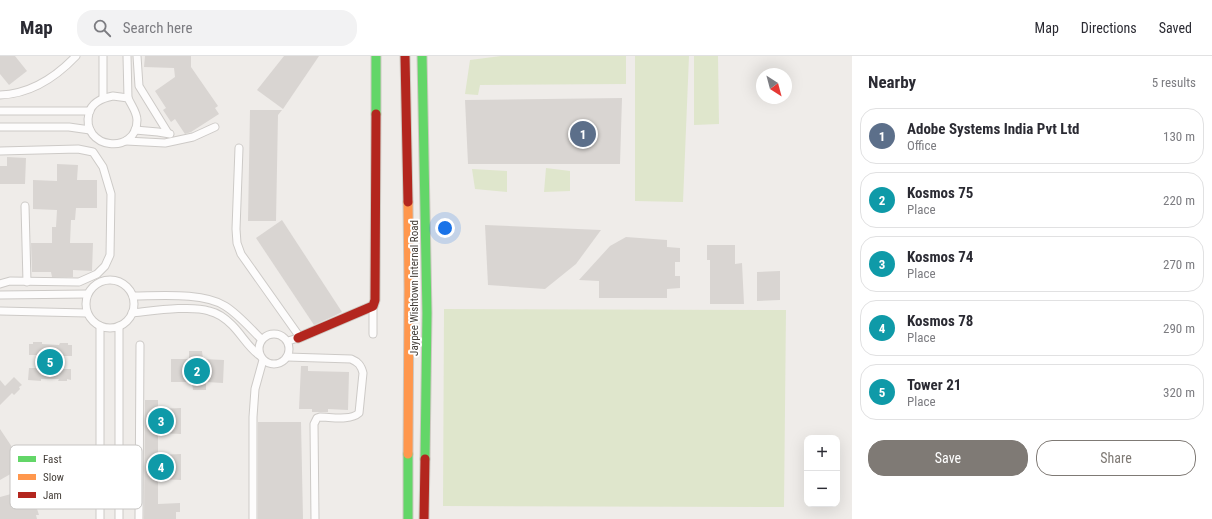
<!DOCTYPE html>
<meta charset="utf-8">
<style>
body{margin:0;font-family:"Roboto Condensed",sans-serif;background:#f2f2f3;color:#2b2b33}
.controls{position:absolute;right:12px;bottom:12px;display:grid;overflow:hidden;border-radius:8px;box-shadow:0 4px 16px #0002}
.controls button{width:36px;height:36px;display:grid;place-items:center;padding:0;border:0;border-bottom:1px solid #e1e1e2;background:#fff;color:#2b2b33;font:20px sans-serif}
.compass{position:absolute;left:756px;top:12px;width:36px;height:36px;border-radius:50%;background:#fff;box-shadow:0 4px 16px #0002;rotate:144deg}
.you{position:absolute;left:445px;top:172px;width:14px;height:14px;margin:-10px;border:3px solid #fff;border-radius:50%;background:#1a73e8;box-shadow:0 0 0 6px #1a73e833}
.badge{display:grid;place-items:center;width:26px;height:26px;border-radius:50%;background:#7f7a75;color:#fff;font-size:13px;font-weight:700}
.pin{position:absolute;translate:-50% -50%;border:2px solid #fff;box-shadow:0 1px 4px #0006}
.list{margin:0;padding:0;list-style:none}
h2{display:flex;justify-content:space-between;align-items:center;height:52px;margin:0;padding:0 16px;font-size:17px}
h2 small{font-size:13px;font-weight:400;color:#7c7c81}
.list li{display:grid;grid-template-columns:26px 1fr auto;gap:12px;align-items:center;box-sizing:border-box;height:56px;margin:0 8px 8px;padding:0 8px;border:1px solid #e1e1e2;border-radius:16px}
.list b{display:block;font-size:15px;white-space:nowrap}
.list p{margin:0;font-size:13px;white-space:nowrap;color:#7c7c81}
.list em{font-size:13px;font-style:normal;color:#7c7c81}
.actions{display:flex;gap:8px;padding:12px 16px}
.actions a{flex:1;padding:9px 0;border:1px solid #7f7a75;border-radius:16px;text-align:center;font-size:14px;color:#7f7a75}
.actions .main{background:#7f7a75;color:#fff}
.icon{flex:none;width:22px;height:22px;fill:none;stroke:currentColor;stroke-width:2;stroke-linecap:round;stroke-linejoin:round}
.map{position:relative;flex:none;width:852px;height:463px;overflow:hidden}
header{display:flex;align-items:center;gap:24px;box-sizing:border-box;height:56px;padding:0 20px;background:#fff;border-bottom:1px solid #e1e1e2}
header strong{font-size:19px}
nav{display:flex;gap:22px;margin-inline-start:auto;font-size:14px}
.search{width:280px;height:36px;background:#f2f2f3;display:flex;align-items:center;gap:10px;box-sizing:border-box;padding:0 14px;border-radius:16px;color:#7c7c81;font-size:15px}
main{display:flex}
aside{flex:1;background:#fff}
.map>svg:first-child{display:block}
</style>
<header>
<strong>Map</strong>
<div class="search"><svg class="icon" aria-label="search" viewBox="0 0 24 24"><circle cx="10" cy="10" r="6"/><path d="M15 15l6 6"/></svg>Search here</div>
<nav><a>Map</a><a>Directions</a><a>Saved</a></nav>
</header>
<main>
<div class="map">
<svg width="852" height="463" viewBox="0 0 852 463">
<rect width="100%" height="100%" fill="#efece9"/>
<g fill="#dfe6cc">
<path d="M501,0h125v28l-146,1 -2,10 -13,-1 5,-34z"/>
<path d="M635,0h54l-6,146 -48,-1z"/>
<path d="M694,0h24l1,68 -25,1z"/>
<path d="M546,112l24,3v20l-26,1z"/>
<path d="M472,113l35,2v21l-32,-3z"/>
<path d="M444,253l342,1 -2,197 -341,-1z"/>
</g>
<g fill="#d9d5d2">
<path d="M0,0h15l12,15 -18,14 -9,-11z"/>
<path d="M145,0h46v11l27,39 -3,2 4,6 -28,18 -6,2 -10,-15 -4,3 -8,-12 3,-2 -11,-17 20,-14 -1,-9 -30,-1z"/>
<path d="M284,0h35l-36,53 -26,-19z"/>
<path d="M622,42l-2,66h-152l-3,-64z"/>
<path d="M250,54h32l-4,5 -2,106h-28z"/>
<path d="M7,101l19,1 -1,26h-25v-18h7z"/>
<path d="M57,108l21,1 -1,15h20v28h-21l-1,12h-4l-1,23h23l-1,28 -19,-1v7h-21l-1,-5h-19l-1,-29h21v-16h4l1,-17 -24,-1v-29l24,1z"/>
<path d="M282,164l60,92 -8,4 -20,9 -58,-87z"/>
<path d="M485,169l116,5 -25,34 -31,25 -57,-4z"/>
<path d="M626,181l41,3v7l13,1v14h-5v14h5v12l-13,1v9h-68v-17l-20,-1 31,-34z"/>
<path d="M707,189h28v19l7,-1 2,41h-34v-44h-3z"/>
<path d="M780,215v29l-23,1v-29z"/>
<path d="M33,286h9v2l17,1 1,-2h8v2h4v11h-13l-1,13h13v11l-4,-1v2h-9l1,-2h-18v2l-13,-1 1,-12h13v-13h-13v-11h4z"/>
<path d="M189,295h13l1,8 21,1 -1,23 -17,-1v8h-13l-1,-8h-21v-23h18z"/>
<path d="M301,310h7v5l41,1 -1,38 -20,-1v3h-16v-3h-13z"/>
<path d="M14,321l8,8 -3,2 1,2 -6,6 -2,-2 -12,12v-25l5,6z"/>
<path d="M145,344h13v9l23,-1v26l-23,-1v22l23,-1v26l-23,-1v25l22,-1v9h-4v7h-32z"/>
<path d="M258,366h43l2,97h-45z"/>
<path d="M0,373l14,21 -1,1 10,18 -8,4 -1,-1 -14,8z"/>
<path d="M30,431l9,28h-3l1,4h-37v-22l22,-6 -1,-2z"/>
</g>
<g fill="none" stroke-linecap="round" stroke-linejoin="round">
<defs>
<g id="street">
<path d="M103,0v42"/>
<path d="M127,0l1,42"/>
<path d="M137,0l2,30 29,47"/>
<path d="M0,39c31,-1 55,-17 76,-39"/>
<path d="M113,40l15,2c3,7 9,14 9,22 0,36 -57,29 -48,-7 3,-11 13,-15 24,-17z"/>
<path d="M0,55h90"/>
<path d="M0,71h69l21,3"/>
<path d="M135,74l23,2 12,2"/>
<path d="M126,85l39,2 28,-6 22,-10"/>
<path d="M239,92l-3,81 1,14 4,11 56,79 1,5 -10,3"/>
<path d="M0,95l78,-2 15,3 10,15 8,27 -1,61 -5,11 -8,8 -18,8 -69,-1 -10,3"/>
<path d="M25,150l2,76"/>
<circle cx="110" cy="248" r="24"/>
<path d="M0,239l87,-1"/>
<path d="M133,240c26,0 70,-4 92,10 13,8 25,22 36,33"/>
<path d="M373,250v28"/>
<path d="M0,255l87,2"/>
<path d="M132,257c20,-2 59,-8 77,-2 9,2 17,8 23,14 10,10 16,22 27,30"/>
<circle cx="274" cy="293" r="15"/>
<path d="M287,301l64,2c7,3 10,6 12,14l-4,40c-9,8 -28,4 -39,4l-3,1 -3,6 1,95"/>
<path d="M100,463v-193"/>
<path d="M119,463v-193"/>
<path d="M139,463l1,-174"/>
<path d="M253,463v-102l2,-28 8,-29"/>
</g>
<g id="fast">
<path d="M422,0l5,257 -2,146"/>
<path d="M376,58v-58"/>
<path d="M408,463v-65"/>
</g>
<path id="slow" d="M408,146l1,87 -1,165"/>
<g id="jam">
<path d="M405,0l3,146"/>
<path d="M298,282l75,-32 2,-6 1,-186"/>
<path d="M424,463l1,-60"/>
</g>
</defs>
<use href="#street" stroke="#cdcac7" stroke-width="9"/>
<use href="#fast" stroke="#cdc8c1" stroke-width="11"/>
<use href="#slow" stroke="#cdc8c1" stroke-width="11"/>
<use href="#jam" stroke="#cdc8c1" stroke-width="11"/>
<use href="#street" stroke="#fdfcfc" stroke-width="7"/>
<use href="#fast" stroke="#63d668" stroke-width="9"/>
<use href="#slow" stroke="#ff974d" stroke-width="9"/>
<use href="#jam" stroke="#b3261e" stroke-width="9"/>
</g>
<g text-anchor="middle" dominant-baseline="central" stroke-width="4" stroke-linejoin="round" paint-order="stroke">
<g font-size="11" fill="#433d37" stroke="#fff">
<text transform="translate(414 232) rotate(-90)">Jaypee Wishtown Internal Road</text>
</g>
</g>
<rect x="10" y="389" width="132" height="64" rx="6" fill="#fff" stroke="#c7c5c3" stroke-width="1"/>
<rect x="18" y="400" width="18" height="6" fill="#63d668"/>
<rect x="18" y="418" width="18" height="6" fill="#ff974d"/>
<rect x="18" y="436" width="18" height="6" fill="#b3261e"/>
<g font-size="11" fill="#433d37">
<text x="43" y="407">Fast</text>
<text x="43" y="425">Slow</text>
<text x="43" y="443">Jam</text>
</g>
</svg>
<div class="controls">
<button>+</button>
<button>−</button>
</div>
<svg class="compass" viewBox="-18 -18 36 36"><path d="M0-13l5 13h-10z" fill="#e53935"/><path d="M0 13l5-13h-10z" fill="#7c7c81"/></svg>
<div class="you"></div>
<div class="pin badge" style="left:583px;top:78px;background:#5c6f8a">1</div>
<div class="pin badge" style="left:197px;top:315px;background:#0f9aa8">2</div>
<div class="pin badge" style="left:161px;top:365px;background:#0f9aa8">3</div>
<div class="pin badge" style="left:161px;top:411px;background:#0f9aa8">4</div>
<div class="pin badge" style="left:50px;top:306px;background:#0f9aa8">5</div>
</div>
<aside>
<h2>Nearby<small>5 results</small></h2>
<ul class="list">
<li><span class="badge" style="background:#5c6f8a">1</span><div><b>Adobe Systems India Pvt Ltd</b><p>Office</p></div><em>130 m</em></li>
<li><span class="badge" style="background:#0f9aa8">2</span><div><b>Kosmos 75</b><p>Place</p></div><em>220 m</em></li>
<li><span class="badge" style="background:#0f9aa8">3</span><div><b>Kosmos 74</b><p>Place</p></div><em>270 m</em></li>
<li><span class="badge" style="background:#0f9aa8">4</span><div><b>Kosmos 78</b><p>Place</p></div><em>290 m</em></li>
<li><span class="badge" style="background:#0f9aa8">5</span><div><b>Tower 21</b><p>Place</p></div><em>320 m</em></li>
</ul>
<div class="actions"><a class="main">Save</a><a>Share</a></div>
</aside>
</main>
